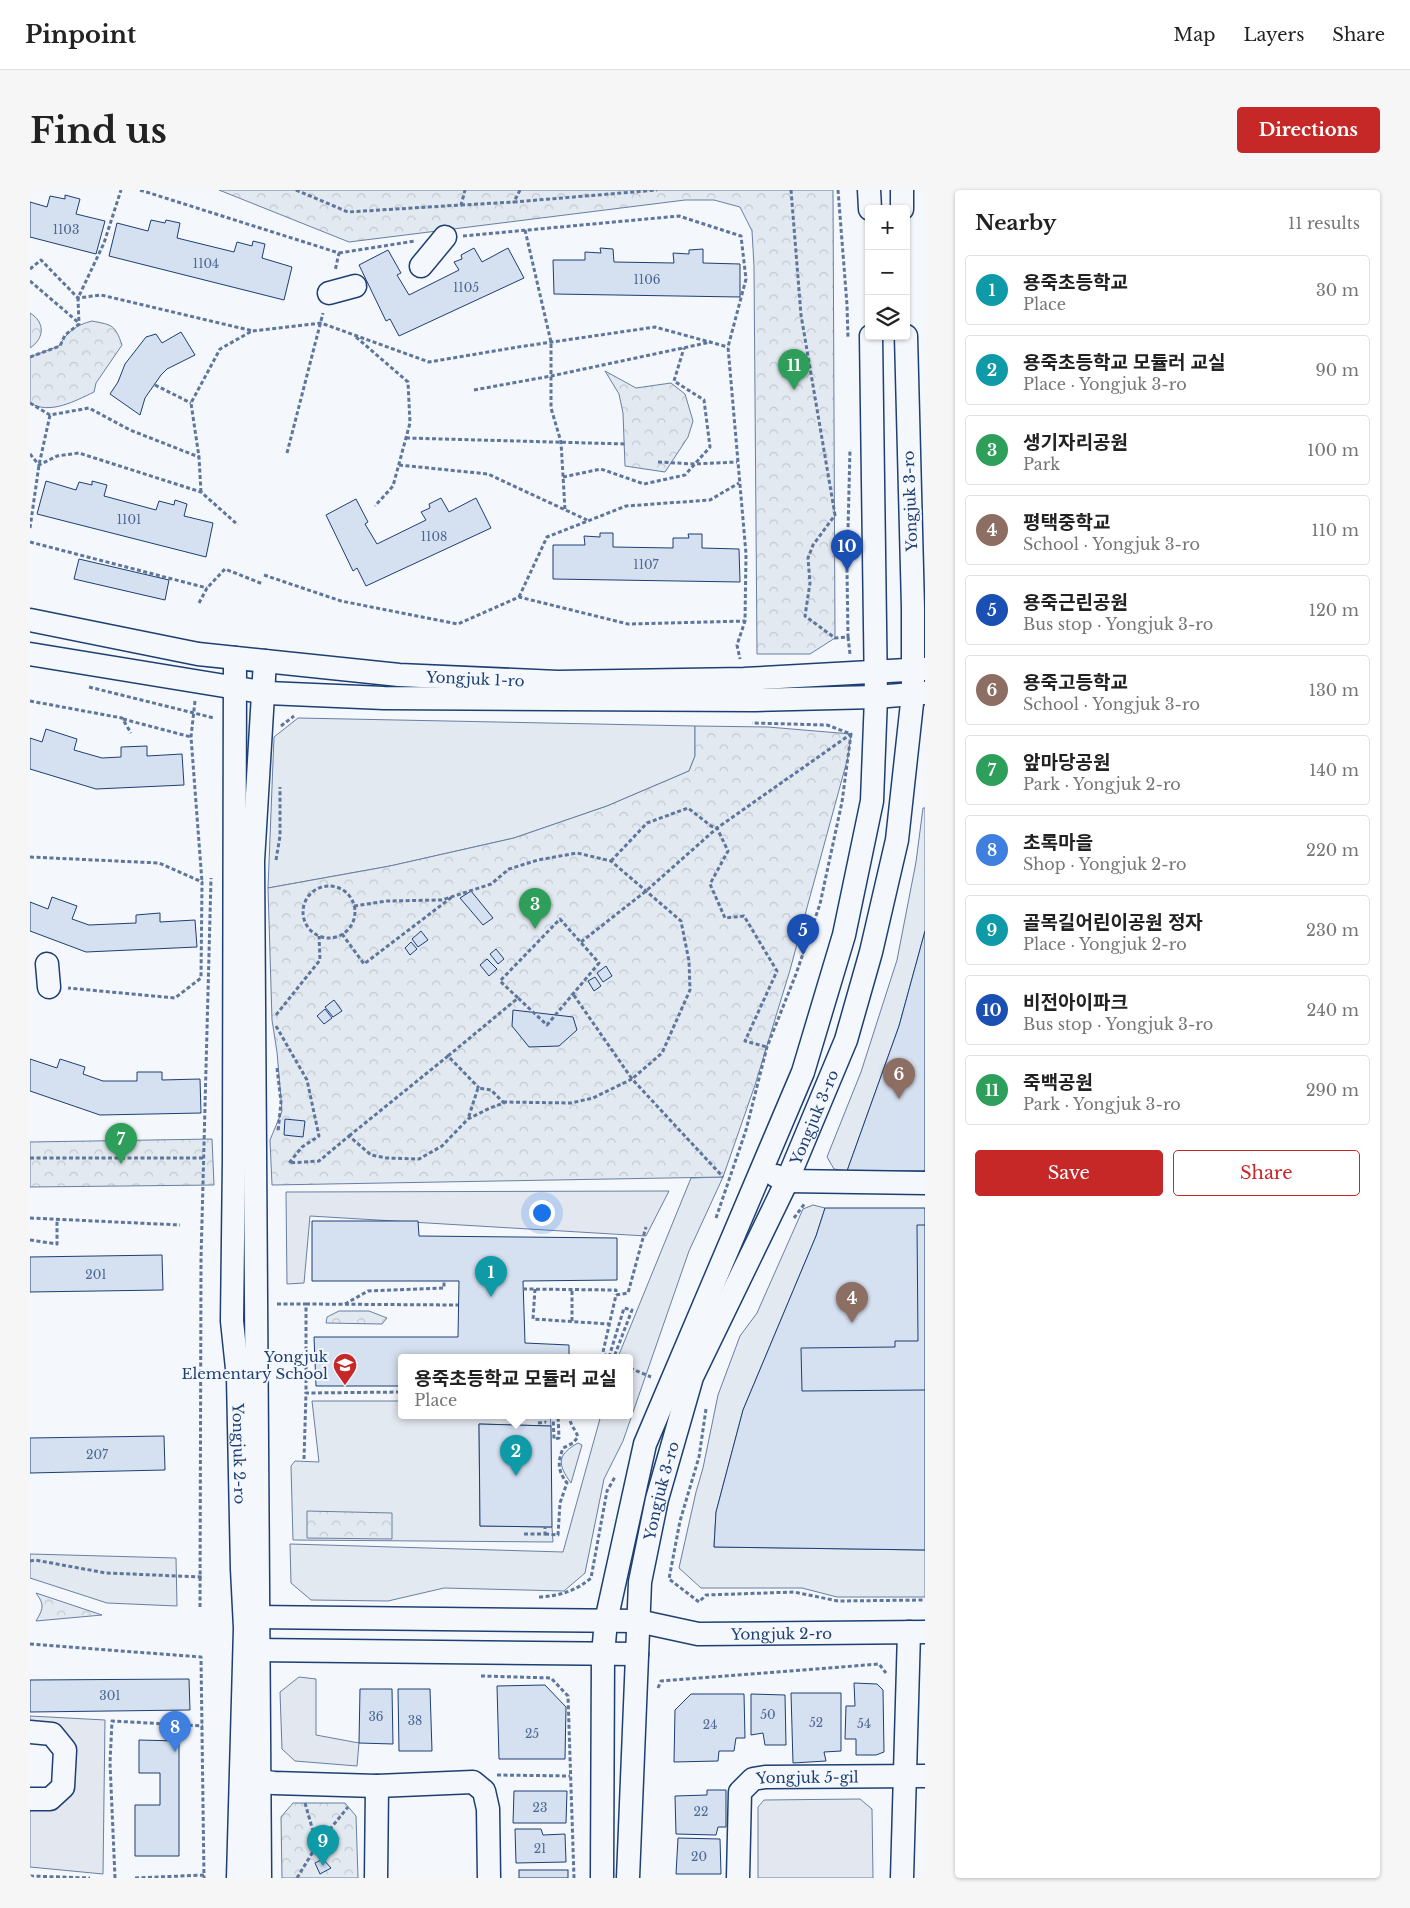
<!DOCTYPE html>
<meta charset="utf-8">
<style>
body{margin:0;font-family:"Libre Baskerville","Noto Sans KR",serif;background:#f6f6f6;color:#222}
.controls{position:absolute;right:15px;top:15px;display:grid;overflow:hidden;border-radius:5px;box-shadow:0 1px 4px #0004}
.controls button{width:45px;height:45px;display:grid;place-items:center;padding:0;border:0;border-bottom:1px solid #e0e0e0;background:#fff;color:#222;font:25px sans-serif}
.you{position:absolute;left:511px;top:1022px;width:18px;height:18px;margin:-12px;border:4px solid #fff;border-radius:50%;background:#1a73e8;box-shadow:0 0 0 8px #1a73e833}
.badge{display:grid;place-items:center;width:32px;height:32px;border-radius:50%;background:#c62828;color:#fff;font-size:16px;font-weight:700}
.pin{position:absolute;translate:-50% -41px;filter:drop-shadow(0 1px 2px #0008)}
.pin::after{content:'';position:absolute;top:26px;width:18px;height:15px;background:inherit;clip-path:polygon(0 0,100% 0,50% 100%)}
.popup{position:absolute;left:368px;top:1164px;width:235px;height:65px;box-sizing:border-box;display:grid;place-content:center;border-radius:5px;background:#fff;filter:drop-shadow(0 1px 4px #0005);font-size:16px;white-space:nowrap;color:#767676}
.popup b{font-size:19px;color:#222}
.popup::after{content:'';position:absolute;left:50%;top:100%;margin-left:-10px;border:10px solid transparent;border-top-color:#fff}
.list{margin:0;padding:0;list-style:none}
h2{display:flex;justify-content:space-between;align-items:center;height:65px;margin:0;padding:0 20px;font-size:21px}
h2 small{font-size:16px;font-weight:400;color:#767676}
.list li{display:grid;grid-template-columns:32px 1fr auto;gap:15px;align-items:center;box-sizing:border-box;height:70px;margin:0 10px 10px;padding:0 10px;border:1px solid #e0e0e0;border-radius:5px}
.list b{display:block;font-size:19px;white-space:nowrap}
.list p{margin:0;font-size:16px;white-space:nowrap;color:#767676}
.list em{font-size:16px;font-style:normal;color:#767676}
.actions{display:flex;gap:10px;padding:15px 20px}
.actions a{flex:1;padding:11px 0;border:1px solid #c62828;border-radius:5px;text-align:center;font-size:18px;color:#c62828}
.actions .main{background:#c62828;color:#fff}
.icon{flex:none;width:28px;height:28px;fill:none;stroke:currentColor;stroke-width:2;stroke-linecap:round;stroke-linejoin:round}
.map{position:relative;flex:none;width:895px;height:1688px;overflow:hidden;border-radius:5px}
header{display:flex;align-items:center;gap:30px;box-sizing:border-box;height:70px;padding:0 25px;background:#fff;border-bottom:1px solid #e0e0e0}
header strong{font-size:24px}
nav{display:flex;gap:28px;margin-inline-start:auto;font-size:18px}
.intro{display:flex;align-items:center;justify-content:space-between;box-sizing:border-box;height:120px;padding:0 30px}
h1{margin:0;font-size:35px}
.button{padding:12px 22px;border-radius:5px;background:#c62828;color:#fff;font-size:18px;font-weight:700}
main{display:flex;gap:30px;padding:0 30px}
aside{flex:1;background:#fff;border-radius:5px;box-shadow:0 1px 4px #0004}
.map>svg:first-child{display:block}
</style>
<header>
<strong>Pinpoint</strong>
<nav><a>Map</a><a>Layers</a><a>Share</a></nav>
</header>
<div class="intro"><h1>Find us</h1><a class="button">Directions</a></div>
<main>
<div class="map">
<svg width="895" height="1688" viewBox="0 0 895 1688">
<defs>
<pattern id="park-crowns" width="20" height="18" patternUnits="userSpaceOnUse" patternTransform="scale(1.25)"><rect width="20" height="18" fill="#e3e9f0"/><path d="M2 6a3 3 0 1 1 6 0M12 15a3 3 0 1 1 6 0" fill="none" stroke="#c2c9d1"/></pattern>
</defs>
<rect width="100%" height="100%" fill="#f4f7fb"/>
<g fill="#e3e9f0" stroke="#687fa3">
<path d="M268,528l397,8v30l-6,15 -82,35 -93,32 -124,28 -122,22 6,-151z"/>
<path d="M893,618h2v123l-26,95 -52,145 -13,-2 -7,-12 34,-85 36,-112 19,-98z"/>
<path d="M693,987l-34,74 -66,190 -19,38 -19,94 -21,18 -120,-3 -56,13 -77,-1 -20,-17 -1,-39 273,8 38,-137h29v-58h-12l73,-179z"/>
<path d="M783,1015l12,3 -9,28 -73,174 -27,102 -2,35 211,3v47h-88l-35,-9h-101l-22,-20 17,-76 7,-24 15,-73 22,-59 17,-23 46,-104z"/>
<path d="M282,1211h90v14h148l1,11 -72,-2 1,102 72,1 1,15 -260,-2 -2,-74 4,-5 24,1z"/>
<path d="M548,1253l4,2 -11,38c-13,-18 -15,-28 7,-40z"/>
<path d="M0,1364l146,4 1,48 -70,-3 -77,-25z"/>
</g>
<g fill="url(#park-crowns)" stroke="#687fa3">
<path d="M189,0h614l2,448 -25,16h-53l-3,-388 -2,-35 -12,-24 -26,-7h-29l-336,42z"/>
<path d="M0,123c15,9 15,25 0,35z"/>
<path d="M62,131c21,4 23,4 30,24l-26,38 -2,9c-19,9 -44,23 -64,11v-46l29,-11c8,-14 17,-21 33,-25z"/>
<path d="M575,181l31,17 35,-5 14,11 8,27 -5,16 -23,35 -40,-6 -2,-53 -4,-19z"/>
<path d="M665,536l73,1 83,7 -3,23 -58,213 -35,115 -32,92 -451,8 -2,-45 12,-29 -5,-59 -5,-32 -4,-132 122,-22 124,-28 93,-32 82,-35 6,-15z"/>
<path d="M182,949l2,46 -184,2v-45z"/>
<path d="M309,1121h30l18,7 -5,6 -56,-1 1,-6z"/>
<path d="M277,1321l85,2v26l-85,-1z"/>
<path d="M6,1403l66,22 -66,6c7,-12 9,-16 0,-28z"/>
<path d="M263,1613h52l11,13 2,62h-76l-1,-61z"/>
</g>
<g fill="#e3e8f0" stroke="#687fa3">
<path d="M639,1001l-23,45 -336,-20 -6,67 -17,1 -1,-92z"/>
<path d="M269,1487l17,2v56l43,8 -2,23 -62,-5 -13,-12 -2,-57z"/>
<path d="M0,1526l75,4 -2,154 -73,-7v-63l32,-1 5,-69 -37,-6z"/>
<path d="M830,1609l12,10 1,69h-115v-71l6,-7z"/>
</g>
<g fill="#d5e0f0" stroke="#1d3f73">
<path d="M35,5l15,4 -4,15 29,7 -9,33 -66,-17v-35l17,5 3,-11 15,3z"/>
<path d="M121,30l14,3 1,-3 14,3 -3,15 57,14 3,-10 15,4 1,-5 12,3 -3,14 30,9 -8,33 -175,-44 8,-33 31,8z"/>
<path d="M444,58l8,14 26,-14 16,30 -125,58 -9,-17 -4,2 -27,-56 29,-15 13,23 -4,2 12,20 50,-25 -5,-8 8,-3 -1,-4z"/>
<path d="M570,58l13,1 1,13 60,1 -1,-10 16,1v-4l14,-1v14l37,1v33l-186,-3 -1,-34h32v-8l16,1z"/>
<path d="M151,142l14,23 -28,14 -6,6 -16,23 -5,17 -30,-21 8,-12 7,-18 21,-27 10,-3 6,9z"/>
<path d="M16,291l30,9 3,-8 13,3v-4l15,4 -3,11 52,14 3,-9 15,4 1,-5 12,4 -3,12 29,7 -7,34 -169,-43z"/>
<path d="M411,308l8,14 27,-14 15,30 -125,58 -9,-18 -4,3 -27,-56 30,-16 12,23 -3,2 12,20 49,-24 -5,-8 9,-4 -1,-4z"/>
<path d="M570,343h13v14l60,1v-10h16l-1,-4h14v14l37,1 1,33 -187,-3v-34h32l-1,-9 16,1z"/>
<path d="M49,369l90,21 -4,20 -91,-21z"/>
<path d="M16,539l31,10 -3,11 28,8 19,-1v-10l26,-1v10l35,-2 2,31 -88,4 -66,-20v-31l12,4z"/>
<path d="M441,701l22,27 -10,7 -23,-27z"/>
<path d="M22,707l25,9 -5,13 17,6 47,-2v-8l24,-2v9l35,-2 2,27 -111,5 -56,-21v-29l18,7z"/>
<path d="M391,741l7,9 -10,7 -6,-8z"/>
<path d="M895,741v240h-78l52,-145z"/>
<path d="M381,752l6,7 -7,6 -5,-7z"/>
<path d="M466,759l8,10 -6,5 -8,-10z"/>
<path d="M457,769l10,10 -8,7 -9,-11z"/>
<path d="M576,776l6,10 -9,6 -6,-9z"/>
<path d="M565,787l6,9 -7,5 -6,-10z"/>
<path d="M304,810l8,11 -9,6 -8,-10z"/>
<path d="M295,819l7,9 -8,6 -7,-8z"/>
<path d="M483,820l60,7 4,13 -18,16 -30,1 -17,-21z"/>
<path d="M0,869l27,9 3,-9 25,8 -2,7 20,7h34v-9h25v8l38,-1 1,34 -101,2 -70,-24z"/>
<path d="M255,929l20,2 -2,16 -19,-2z"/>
<path d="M795,1018h100v342l-211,-3 2,-35 27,-102 73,-174z"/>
<path d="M282,1031h106l1,15 198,2v42l-94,1 2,62 44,2v12h-167v29h-86l-2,-49h144l1,-56h-147z"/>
<path d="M887,1035h8v165l-123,1 -1,-43 94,-1v-6h23z"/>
<path d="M132,1065l1,35 -133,2v-35z"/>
<path d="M449,1234l72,2 1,101 -72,-1z"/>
<path d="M134,1246l1,34 -135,3v-35z"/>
<path d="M159,1489l1,31 -160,2v-32z"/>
<path d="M824,1493l23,1 6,6 1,62 -8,3h-20v-16h-11l1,-33h9z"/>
<path d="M515,1495l21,22 -1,52h-66l-2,-73z"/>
<path d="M330,1499h32l1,55 -34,-1z"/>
<path d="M368,1499h32l2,62h-33z"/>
<path d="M761,1503h50v58l-17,1 2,9 -33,2z"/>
<path d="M661,1504h53l1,44h-9l-2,13h-15l-1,10 -44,1 1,-52z"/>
<path d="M721,1504l34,1 1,50h-21l-2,-12 -12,2z"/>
<path d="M109,1550l40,1v115h-44v-51h25v-32h-21z"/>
<path d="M677,1600h19v37h-8l-2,8 -40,-1 -1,-38 32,-1z"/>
<path d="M484,1601h53l-1,32h-53z"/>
<path d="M485,1639h26l2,6 22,-1 1,28 -50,1z"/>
<path d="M648,1648l42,1 1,35h-45z"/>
<path d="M293,1669l8,9 -11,6 -5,-11z"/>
<rect x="489" y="1680" width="49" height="8"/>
</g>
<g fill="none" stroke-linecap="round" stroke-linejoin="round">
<defs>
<g id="minor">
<path d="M839,0l1,19"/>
<path d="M872,0v19"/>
<path d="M391,76l24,-29"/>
<path d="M299,103l26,-7"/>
<path id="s1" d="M0,430l168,34 201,21 159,7 186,-3 181,-10"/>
<path d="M0,464l237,39 117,5 371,2 121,-3 49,-4"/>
<path id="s2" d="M205,468l-1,501 -2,162 6,57 4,191 3,59 -7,250"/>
<path d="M17,774l2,23"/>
<path d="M746,986l11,5 138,2"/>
<path id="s3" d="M215,1427l393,4 60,13 227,-2"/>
<path d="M215,1460l392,4"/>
<path d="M0,1542l22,2 13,16 -2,37 -13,12h-20"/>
<path d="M230,1591l14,2 103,3 96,-4 11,9 4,18 1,69"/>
<path d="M230,1688l-7,-1017 12,-200"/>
<path d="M346,1688l1,-92"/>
<path d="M572,1688l1,-224 3,-33 39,-177 158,-372 41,-137 28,-134 4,-104 -5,-361"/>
<path id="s4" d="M598,1688l12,-296 17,-83 35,-122 95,-196 59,-141 25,-88 26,-112 16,-146v-86l-7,-272"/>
<path id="s5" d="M708,1688l2,-86 13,-13 12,-2 160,-1"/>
<path d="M872,1688l7,-246"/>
</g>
</defs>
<use href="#minor" stroke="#1d3f73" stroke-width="25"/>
<g stroke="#5e769c" stroke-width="3" stroke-dasharray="4 2.5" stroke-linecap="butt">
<path d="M110,0l199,63 -4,18"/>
<path d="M266,0l52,22 113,-7 4,-15"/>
<path d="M490,0l-6,12 143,-12"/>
<path d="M761,0l10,125 34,200 -22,30 -5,13 2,25 -5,33 30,22 13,-1 -1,-66 3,-122"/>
<path d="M808,0l9,115 1,33"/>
<path d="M431,15l53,-3"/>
<path d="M495,40l26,112v66l10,34 4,68"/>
<path d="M433,46l216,-20 62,20 5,43 -18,68 18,207 -1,67 -8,24 3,14"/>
<path d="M309,63l76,-12"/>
<path d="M0,79l11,-9 37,38 23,-3 152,36"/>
<path d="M0,91l49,42"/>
<path d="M326,147l52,45 2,41 -17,63 -18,20"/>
<path d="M0,167l30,-11 5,-11 14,-11 -1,-26 26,-55 17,-53"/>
<path d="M125,195l36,18"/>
<path d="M444,200l77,-14 160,-34"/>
<path d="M0,213l20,12 39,-7 41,22 69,27"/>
<path d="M376,248l220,6"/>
<path d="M257,263l36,-140"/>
<path d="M0,264l9,11 18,-9 22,-3 122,39 37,33"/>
<path d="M628,272l36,2 43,-2"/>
<path d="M369,275l89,9 99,46"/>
<path d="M533,287l38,-8 43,15 41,-9 25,-28 -6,-47 -30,-19 10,-33"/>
<path d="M171,302l-2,-35 -8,-54 29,-54 32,-18 69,-8 108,39 89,-15 137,-20 73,20"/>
<path d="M0,338l9,-63 11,-50"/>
<path d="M0,352l177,46"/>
<path d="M234,385l77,26 117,23 61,-27 109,27 117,-3"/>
<path d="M489,407l28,-60 79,-31 84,-6 29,-17"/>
<path d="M169,413l8,-15 18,-19 38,15"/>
<path d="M818,447l2,17"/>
<path d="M59,497l125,31"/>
<path d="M0,511l92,17 9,15"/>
<path d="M165,511l-4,36 11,145"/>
<path d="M93,529l68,18"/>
<path d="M251,536l13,-10"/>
<path d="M0,667l129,6 43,19 -1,96 -26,20 -107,-10"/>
<path d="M246,670l4,-24v-49"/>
<path d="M581,671l36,-38 41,-15 23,18 6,2 11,23 -18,33 15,34 19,-2 33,55 -32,70 22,6"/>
<circle cx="299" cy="722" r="26"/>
<path d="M324,716l33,-5 55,-1 49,-16 18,-15 29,-9 39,-7 34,8 70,60 8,40 1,29 -28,63 -30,26 -59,-85"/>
<path d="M312,744l22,30 88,-67"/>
<path d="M551,752l65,-51 71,-63 134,-94"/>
<path d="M246,825l44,-55 -1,-24"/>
<path d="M246,836l31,54 12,56 -17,11 -13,16 30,-2 30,-25 22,19 15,3 33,1 23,-13 26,-27 22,-11 14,-5 -13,-13 -13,-2 -10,31"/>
<path d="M418,866l70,-58 -18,-17 60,-62 39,44 -52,62 -29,-27"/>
<path d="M247,878l4,34 -3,30"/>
<path d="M473,912l68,1 22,-5 39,-19 91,98"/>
<path d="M319,946l99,-80 31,32"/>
<path d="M0,968h174"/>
<path d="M0,1028l150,7"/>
<path d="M686,1028l30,-88 21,-83 29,-73 24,-70 22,-102 9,-68 -24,-9 -75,-2"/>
<path d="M764,1028l11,-15"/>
<path d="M0,1050l27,4v-25"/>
<path d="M493,1099l93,1v5"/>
<path d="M505,1099l-2,30 76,5"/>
<path d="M247,1114h29v89"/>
<path d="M276,1114l152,1"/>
<path d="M315,1114l23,-13 76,-3v-7"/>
<path d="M542,1131v-31"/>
<path d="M577,1167l-4,-5 13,-57 12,-2 18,-66"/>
<path d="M579,1167l15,-49 8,2 -18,47"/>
<path d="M600,1178l21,9"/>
<path d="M676,1219l-7,48 -19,64 -11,58 30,23 7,-7 88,-3 44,9 87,-1"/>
<path d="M516,1225v7"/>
<path d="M523,1225l1,24 5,-1 -1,-23"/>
<path d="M508,1233l8,-1"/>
<path d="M274,1269l2,-66 96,-1"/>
<path d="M494,1344h21v-7"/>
<path d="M515,1344l13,1 2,-32 7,-20c-10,-13 -9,-21 -4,-35l10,-5 5,-6c-3,-9 -9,-12 -8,-22"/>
<path d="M0,1371l5,-1 71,13 96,4"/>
<path d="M509,1407c20,-1 37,-6 52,-19l16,-87 8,-14"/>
<path d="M170,1417l1,-348 10,-381"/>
<path d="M0,1454l171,13 3,221"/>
<path d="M451,1486l70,2 17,18 6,182"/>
<path d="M628,1498l3,-7 218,-17 7,9"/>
<path d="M467,1585l73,1"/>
<path d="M275,1613l12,42"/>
<path d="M0,1686l60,2"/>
<path d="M85,1688l-5,-115 2,-42 91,5"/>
<path d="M105,1688l69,-3"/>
<path d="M267,1688l20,-33 31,-38"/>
</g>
<use href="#minor" stroke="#f4f7fb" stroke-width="22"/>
</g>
<defs>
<symbol id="school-pin" viewBox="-11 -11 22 30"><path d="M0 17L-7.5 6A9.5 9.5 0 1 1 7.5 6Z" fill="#c62828" stroke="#f4f7fb"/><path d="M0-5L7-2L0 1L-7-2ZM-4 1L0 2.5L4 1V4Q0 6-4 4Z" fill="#fff"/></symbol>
</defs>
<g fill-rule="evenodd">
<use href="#school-pin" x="301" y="1161" width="28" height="38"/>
</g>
<g text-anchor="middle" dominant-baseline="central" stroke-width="4" stroke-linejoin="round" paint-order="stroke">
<g font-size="12" fill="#4b6792">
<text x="36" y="39">1103</text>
<text x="176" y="73">1104</text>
<text x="617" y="89">1106</text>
<text x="436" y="97">1105</text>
<text x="99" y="329">1101</text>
<text x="404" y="346">1108</text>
<text x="616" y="374">1107</text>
<text x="66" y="1084">201</text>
<text x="67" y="1264">207</text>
<text x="80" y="1505">301</text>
<text x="738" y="1524">50</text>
<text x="346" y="1526">36</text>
<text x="385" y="1530">38</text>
<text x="786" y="1532">52</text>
<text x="834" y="1533">54</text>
<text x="680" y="1534">24</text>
<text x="502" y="1543">25</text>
<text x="510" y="1617">23</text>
<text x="671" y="1621">22</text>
<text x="510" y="1658">21</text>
<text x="669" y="1666">20</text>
</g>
<g font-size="15" fill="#1d3f73" stroke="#f4f7fb">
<text transform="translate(880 311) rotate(-92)">Yongjuk 3-ro</text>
<text stroke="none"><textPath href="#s1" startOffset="450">Yongjuk 1-ro</textPath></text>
<text stroke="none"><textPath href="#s4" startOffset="795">Yongjuk 3-ro</textPath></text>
<text stroke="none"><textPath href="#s2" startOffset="796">Yongjuk 2-ro</textPath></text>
<text stroke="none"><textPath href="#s4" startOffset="390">Yongjuk 3-ro</textPath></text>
<text stroke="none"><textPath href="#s3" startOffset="538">Yongjuk 2-ro</textPath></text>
<text stroke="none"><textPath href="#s5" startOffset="159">Yongjuk 5-gil</textPath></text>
</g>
<g font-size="15" fill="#1d3f73" stroke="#f4f7fb" text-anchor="end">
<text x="298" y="1166">Yongjuk<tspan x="298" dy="17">Elementary School</tspan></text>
</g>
</g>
</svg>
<div class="controls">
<button>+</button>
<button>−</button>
<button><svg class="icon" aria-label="layers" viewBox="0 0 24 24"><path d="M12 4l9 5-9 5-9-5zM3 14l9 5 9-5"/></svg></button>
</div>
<div class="you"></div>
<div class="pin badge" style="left:461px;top:1107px;background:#0f9aa8">1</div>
<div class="pin badge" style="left:486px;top:1286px;background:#0f9aa8">2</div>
<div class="popup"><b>용죽초등학교 모듈러 교실</b>Place</div>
<div class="pin badge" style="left:505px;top:739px;background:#2e9e5b">3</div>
<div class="pin badge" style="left:822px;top:1133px;background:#8d6e63">4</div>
<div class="pin badge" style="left:773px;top:765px;background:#1a4fb4">5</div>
<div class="pin badge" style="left:869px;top:909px;background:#8d6e63">6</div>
<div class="pin badge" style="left:91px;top:974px;background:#2e9e5b">7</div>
<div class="pin badge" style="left:145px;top:1562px;background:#3f7fe0">8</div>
<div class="pin badge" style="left:293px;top:1676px;background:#0f9aa8">9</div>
<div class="pin badge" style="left:817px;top:381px;background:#1a4fb4">10</div>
<div class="pin badge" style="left:764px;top:200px;background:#2e9e5b">11</div>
</div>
<aside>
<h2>Nearby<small>11 results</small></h2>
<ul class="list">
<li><span class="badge" style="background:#0f9aa8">1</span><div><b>용죽초등학교</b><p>Place</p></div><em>30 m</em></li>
<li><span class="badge" style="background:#0f9aa8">2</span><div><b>용죽초등학교 모듈러 교실</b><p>Place · Yongjuk 3-ro</p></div><em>90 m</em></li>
<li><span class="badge" style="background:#2e9e5b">3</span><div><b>생기자리공원</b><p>Park</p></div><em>100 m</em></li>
<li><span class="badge" style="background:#8d6e63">4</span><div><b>평택중학교</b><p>School · Yongjuk 3-ro</p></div><em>110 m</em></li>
<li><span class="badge" style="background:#1a4fb4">5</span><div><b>용죽근린공원</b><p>Bus stop · Yongjuk 3-ro</p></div><em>120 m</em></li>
<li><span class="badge" style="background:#8d6e63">6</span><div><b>용죽고등학교</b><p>School · Yongjuk 3-ro</p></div><em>130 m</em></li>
<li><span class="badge" style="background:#2e9e5b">7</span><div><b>앞마당공원</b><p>Park · Yongjuk 2-ro</p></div><em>140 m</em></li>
<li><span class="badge" style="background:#3f7fe0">8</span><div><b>초록마을</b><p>Shop · Yongjuk 2-ro</p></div><em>220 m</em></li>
<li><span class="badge" style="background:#0f9aa8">9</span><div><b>골목길어린이공원 정자</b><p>Place · Yongjuk 2-ro</p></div><em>230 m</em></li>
<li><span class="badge" style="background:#1a4fb4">10</span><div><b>비전아이파크</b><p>Bus stop · Yongjuk 3-ro</p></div><em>240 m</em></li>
<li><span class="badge" style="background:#2e9e5b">11</span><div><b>죽백공원</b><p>Park · Yongjuk 3-ro</p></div><em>290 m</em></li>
</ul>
<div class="actions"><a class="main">Save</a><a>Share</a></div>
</aside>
</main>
